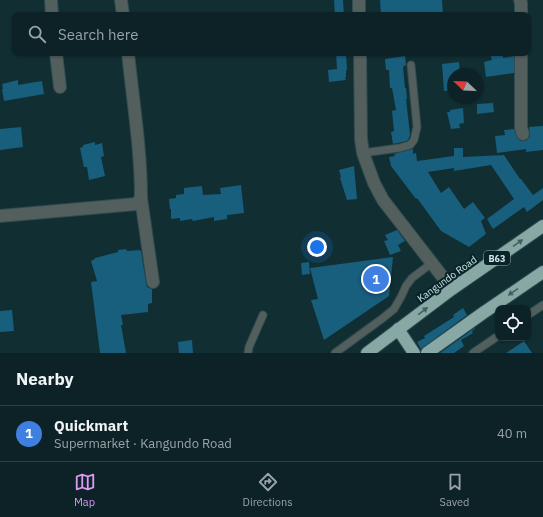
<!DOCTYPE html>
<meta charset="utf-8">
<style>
body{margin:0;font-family:"IBM Plex Sans",sans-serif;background:#1b2f32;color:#f1f3f6}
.controls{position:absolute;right:12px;bottom:12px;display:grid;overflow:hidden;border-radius:8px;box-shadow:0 1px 3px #0004}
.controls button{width:36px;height:36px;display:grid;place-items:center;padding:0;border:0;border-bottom:1px solid #2d3f43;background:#0d2226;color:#f1f3f6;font:20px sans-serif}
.compass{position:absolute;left:447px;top:68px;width:36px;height:36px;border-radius:50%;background:#0d2226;box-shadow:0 1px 3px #0004;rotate:293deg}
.you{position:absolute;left:317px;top:247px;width:14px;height:14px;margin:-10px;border:3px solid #fff;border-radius:50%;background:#1a73e8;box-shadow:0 0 0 6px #1a73e833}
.badge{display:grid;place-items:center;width:26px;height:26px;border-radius:50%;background:#da9af6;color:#fff;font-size:13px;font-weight:700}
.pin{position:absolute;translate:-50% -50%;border:2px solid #fff;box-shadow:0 1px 4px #0006}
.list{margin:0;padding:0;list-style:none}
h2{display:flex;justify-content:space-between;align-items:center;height:52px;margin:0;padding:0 16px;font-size:17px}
h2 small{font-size:13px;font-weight:400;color:#9aa4a7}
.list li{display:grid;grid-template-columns:26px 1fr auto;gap:12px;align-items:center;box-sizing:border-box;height:56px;padding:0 16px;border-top:1px solid #2d3f43}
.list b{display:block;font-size:15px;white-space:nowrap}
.list p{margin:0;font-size:13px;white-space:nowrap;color:#9aa4a7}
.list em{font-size:13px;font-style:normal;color:#9aa4a7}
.icon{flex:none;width:22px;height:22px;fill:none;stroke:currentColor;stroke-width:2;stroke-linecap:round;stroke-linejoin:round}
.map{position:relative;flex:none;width:543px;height:353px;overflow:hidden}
.search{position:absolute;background:#0d2226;box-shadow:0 1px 3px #0004;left:12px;right:12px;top:12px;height:44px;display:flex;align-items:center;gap:10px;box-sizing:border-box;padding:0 14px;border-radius:8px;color:#9aa4a7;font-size:15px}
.sheet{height:108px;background:#0d2226}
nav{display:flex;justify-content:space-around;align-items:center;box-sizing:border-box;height:56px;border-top:1px solid #2d3f43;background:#0d2226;font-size:11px;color:#9aa4a7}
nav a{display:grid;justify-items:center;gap:2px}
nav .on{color:#da9af6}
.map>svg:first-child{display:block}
</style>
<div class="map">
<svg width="543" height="353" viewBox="0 0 543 353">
<rect width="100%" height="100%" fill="#112e33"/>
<g fill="#185e7d">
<path d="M334,0h9l1,15h-9z"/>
<path d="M380,0h62l1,15h-62z"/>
<path d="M336,53h10l1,17h-1v7l-1,1 1,2 -17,2 -1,-12 9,-1z"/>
<path d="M490,53h13v5l11,-2v17l-28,4 -2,-15 8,-2z"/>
<path d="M405,56l1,9 -3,2 2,21h1l1,11h-1l4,35 -1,4 -2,3 -14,3 -2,-12 3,-1 -2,-20 4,-1 -4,-22h-2l-1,-18h-3l-1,-11z"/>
<path d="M459,62l1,12h-7v16l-9,1 -2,-27z"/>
<path d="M18,80v5l24,-4 2,13 -40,7 -2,-12h1l-1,-5z"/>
<path d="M493,103l1,9 -17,2v-10z"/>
<path d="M463,108l1,15 -5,1 1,4 -9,1 -4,-17h3v-2z"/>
<path d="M543,126v24l-17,2v-3l-29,4 -2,-17 10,-1 -1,-5 10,-1 4,10 3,2h4l3,-2 2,-3 -1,-9z"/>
<path d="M21,127l2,20 -23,3v-21z"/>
<path d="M95,142v3l7,-2 2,13 -3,1 4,19 -16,4 -2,-13h-3l-4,-19 3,-1v-2z"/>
<path d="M454,148h9v9l41,-2 16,24h1l12,16 10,-7v12l-16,12 -3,-5 -31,22 -6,-10 27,-20 -23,-34 -37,6v-3l-26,4 13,21 8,-6 15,22 9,-7 12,16 -4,3 5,13 -17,13 -28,-16 -24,-33 -1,1 -25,-33 -2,-9 6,-1 -1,-2 19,-5v5l3,-1 1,8 8,-1 29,-4z"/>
<path d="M354,166l3,33 -10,1 -7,-22 1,-1 -2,-7z"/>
<path d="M241,185l3,28 -17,2v4l-13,2v-4l-21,4 -1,-2 -12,2v-3l-9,1v-10h-1l-1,-10 7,-1v-3l8,-1v-6l18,-2 1,9 18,-1 -1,-6z"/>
<path d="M397,230l8,11 -7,4 3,6 -11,4 -6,-14 4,-1 -3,-5z"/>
<path d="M126,249l1,2 13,-1v1h1l5,32 1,4 5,2v14l-4,1v8l-27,3 2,10h-2l5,28h-26l-9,-71 6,-1 -6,-20 4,-2v-1l23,-6v-2z"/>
<path d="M393,257l-4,39 -65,44 -13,-40 7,-1 -8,-31z"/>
<path d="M309,262l1,12 -8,1 -1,-12z"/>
<path d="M463,308l4,7 -46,34 -4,-7 8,-4 -1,-2 30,-19 -1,-2z"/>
<path d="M12,310l2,21 -14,1v-21z"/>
<path d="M475,328v1l-3,2 1,2 -12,7 3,6 -10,7h-14z"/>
<path d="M192,340l1,13h-14l-1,-11z"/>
<path d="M524,341l8,12h-26z"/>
</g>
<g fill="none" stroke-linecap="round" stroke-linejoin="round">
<defs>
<g id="lane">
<path d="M363,153l36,-5 11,-3 4,-5 3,-13 -6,-62"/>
<path d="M528,315l15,-10"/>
<path d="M248,353l1,-6 14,-32"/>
<path d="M335,353l48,-35 11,-9 7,-12 5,-11 6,-8 20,-15"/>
<path d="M473,353l25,-17"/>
</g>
<g id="street">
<path d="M51,0l1,15"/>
<path d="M121,0l2,15"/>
<path d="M359,0v15"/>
<path d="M520,0l1,3v12"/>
<path d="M56,53l4,34"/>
<path d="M360,53l1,86 2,14 11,30 9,17 69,89"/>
<path d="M521,53v75l2,6"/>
<path d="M141,198l12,84"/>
<path d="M0,216l136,-12 5,-6c0,-48 -8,-97 -13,-145"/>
</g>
<g id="highway">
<path d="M398,329l16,24"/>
<path d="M367,353l85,-64 91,-63"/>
<path d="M427,353l56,-40 60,-41"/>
</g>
</defs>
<use href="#lane" stroke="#314c50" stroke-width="9"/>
<use href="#street" stroke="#314c50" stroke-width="14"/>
<use href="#highway" stroke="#314c50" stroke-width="14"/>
<use href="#lane" stroke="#525f5d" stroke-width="7"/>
<use href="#street" stroke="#525f5d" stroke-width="12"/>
<use href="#highway" stroke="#88a8a5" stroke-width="12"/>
</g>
<defs><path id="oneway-solid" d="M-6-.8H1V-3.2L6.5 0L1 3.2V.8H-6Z"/></defs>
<g fill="#415f61">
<use href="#oneway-solid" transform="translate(518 243) rotate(-35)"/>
<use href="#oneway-solid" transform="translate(513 292) rotate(146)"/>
<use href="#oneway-solid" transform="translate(423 311) rotate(-37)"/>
</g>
<g text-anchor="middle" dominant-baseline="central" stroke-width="4" stroke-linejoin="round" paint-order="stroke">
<rect fill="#072429" stroke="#98acb0" stroke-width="1" x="484" y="251" width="26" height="14" rx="3"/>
<g font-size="9" font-weight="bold" fill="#d6e7ea">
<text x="497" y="258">B63</text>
</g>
<g font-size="10" fill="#d6e7ea" stroke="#072429">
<text transform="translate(447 279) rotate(-36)">Kangundo Road</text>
</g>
</g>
</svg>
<div class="controls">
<button><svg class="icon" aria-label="locate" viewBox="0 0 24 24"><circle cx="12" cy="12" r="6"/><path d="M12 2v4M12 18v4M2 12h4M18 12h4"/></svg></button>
</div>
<svg class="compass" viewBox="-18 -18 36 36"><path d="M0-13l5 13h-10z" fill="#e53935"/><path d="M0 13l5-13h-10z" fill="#9aa4a7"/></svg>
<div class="you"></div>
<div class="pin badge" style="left:376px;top:279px;background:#3f7fe0">1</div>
<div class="search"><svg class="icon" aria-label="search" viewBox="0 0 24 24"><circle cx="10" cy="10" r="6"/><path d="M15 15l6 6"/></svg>Search here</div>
</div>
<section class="sheet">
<h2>Nearby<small></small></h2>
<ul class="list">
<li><span class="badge" style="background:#3f7fe0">1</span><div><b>Quickmart</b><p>Supermarket · Kangundo Road</p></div><em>40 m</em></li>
</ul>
</section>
<nav>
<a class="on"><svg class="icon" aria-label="map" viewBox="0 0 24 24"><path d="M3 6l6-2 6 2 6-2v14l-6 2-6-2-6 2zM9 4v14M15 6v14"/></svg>Map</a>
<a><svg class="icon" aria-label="directions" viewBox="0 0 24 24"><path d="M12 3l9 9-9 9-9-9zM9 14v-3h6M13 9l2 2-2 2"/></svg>Directions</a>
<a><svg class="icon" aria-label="saved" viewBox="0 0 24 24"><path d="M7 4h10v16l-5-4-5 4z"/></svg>Saved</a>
</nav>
